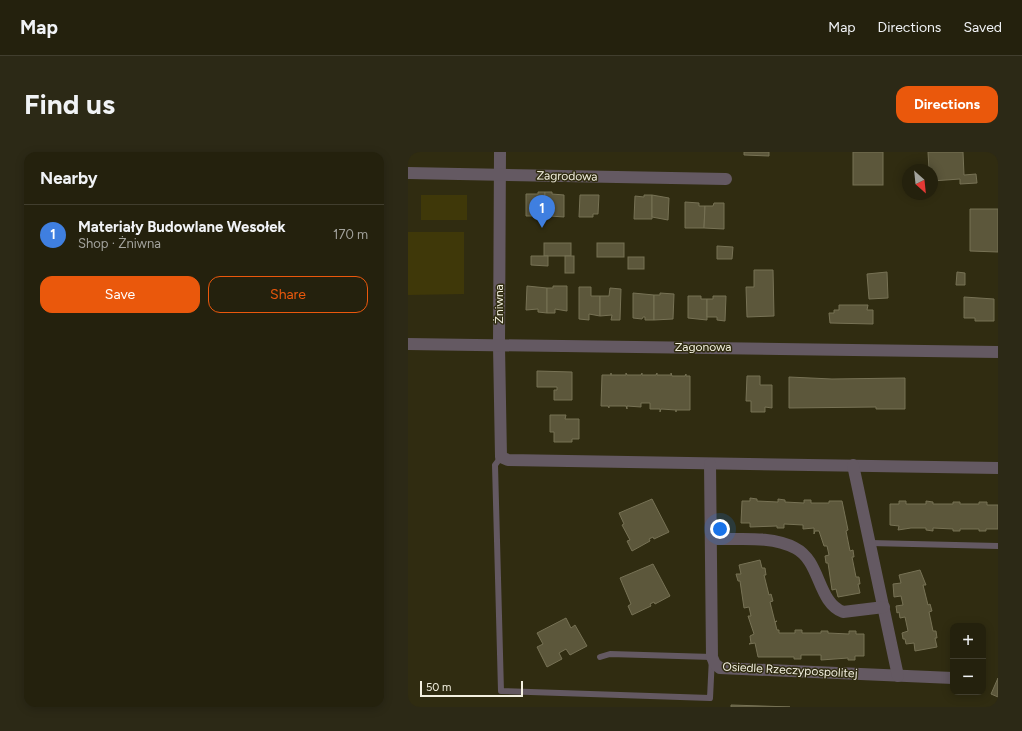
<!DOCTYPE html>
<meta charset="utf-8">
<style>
body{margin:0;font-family:Figtree,sans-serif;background:#2c2916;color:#f1f3f6}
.controls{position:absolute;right:12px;bottom:12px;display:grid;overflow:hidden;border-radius:8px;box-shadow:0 2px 10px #0003}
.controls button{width:36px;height:36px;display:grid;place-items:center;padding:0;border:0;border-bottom:1px solid #413e2e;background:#24210d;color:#f1f3f6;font:20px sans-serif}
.compass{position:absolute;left:494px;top:12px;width:36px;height:36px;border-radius:50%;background:#24210d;box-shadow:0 2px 10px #0003;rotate:153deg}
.scale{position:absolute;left:12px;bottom:10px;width:103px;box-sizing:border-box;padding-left:4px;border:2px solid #f3f0e0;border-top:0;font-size:11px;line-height:14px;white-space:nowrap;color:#f3f0e0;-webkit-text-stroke:3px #302c11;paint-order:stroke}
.you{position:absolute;left:312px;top:377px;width:14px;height:14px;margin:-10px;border:3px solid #fff;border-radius:50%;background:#1a73e8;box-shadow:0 0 0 6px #1a73e833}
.badge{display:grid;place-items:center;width:26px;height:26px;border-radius:50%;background:#ea580c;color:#fff;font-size:13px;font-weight:700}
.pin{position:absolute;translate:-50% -33px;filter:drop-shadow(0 1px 2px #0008)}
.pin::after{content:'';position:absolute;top:21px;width:14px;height:12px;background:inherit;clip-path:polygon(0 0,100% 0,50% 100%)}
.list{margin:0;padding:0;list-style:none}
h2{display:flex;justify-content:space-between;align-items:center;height:52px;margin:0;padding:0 16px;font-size:17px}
h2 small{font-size:13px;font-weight:400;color:#a3a39d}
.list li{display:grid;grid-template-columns:26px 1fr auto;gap:12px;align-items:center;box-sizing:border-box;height:60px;padding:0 16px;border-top:1px solid #413e2e}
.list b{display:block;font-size:15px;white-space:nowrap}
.list p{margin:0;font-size:13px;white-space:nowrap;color:#a3a39d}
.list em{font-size:13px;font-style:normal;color:#a3a39d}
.actions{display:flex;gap:8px;padding:12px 16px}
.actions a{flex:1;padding:9px 0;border:1px solid #ea580c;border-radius:12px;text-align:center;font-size:14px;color:#ea580c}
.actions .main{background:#ea580c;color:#fff}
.map{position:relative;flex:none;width:590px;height:555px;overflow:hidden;border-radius:12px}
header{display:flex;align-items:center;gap:24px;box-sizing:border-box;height:56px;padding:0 20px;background:#24210d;border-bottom:1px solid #413e2e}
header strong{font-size:19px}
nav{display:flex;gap:22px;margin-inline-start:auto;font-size:14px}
.intro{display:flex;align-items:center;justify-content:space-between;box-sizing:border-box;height:96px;padding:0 24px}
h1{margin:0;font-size:28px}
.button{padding:10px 18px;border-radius:12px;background:#ea580c;color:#fff;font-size:14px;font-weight:700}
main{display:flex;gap:24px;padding:0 24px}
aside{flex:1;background:#24210d;border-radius:12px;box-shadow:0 2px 10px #0003}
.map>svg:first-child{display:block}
</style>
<header>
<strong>Map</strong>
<nav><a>Map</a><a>Directions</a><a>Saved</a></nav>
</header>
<div class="intro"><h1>Find us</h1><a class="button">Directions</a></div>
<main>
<aside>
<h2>Nearby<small></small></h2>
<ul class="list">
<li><span class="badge" style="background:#3f7fe0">1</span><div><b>Materiały Budowlane Wesołek</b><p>Shop · Żniwna</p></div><em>170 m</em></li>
</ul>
<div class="actions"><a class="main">Save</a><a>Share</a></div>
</aside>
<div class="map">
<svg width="590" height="555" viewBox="0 0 590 555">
<rect width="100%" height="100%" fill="#302c11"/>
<g fill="#3f3809">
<rect x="13" y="43" width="46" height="25"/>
<path d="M0,80h56v62l-56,1z"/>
</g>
<g fill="#5c573b" stroke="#777255">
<path d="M336,0h25v4l-25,-1z"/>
<rect x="445" y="0" width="30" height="33"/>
<path d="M520,0h35l1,23 12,-1 1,9 -17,1v-5l-28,2v-11h-3z"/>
<path d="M130,40h7l-1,22h-5v2h-13v-22h12z"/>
<path d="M137,40h7v2l12,1v22l-14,-1v-2h-6z"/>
<path d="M172,43h19l-1,19h-5v3h-14z"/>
<path d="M236,43h8v24h-18l1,-23 9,1z"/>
<path d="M244,43l17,3 -1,22 -16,-3z"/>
<path d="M277,50l14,1v3h6l-1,22h-19z"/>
<path d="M306,51h10v26l-20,-1 1,-22h8z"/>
<path d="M562,57h28v43l-28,-1z"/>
<rect x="136" y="91" width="27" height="13"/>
<rect x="189" y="91" width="27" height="14"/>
<path d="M309,94l16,1 -1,12h-15z"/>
<path d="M123,104h17v10l-17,-1z"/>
<rect x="157" y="104" width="9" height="17"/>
<rect x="220" y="105" width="16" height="12"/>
<path d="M346,118h19l1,46 -27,1 -1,-30h8z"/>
<path d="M479,120l1,26 -19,1 -2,-25z"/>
<path d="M549,120l8,1v12h-9z"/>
<path d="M119,134l20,2v25l-9,-1v-3l-12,1z"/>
<path d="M145,134h14v25l-12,-2v4h-8v-25h6z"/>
<path d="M171,135h12v9h9v20l-11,-2v6l-10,-1z"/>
<path d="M202,136l11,1 -1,31h-9l1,-5 -12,1v-20h9z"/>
<path d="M225,141l21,2v25h-9v-3h-2l-1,2 -9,-1z"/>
<path d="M252,141l14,1 -1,25 -19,1v-25h6z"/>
<path d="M280,144h13v3h6v21l-19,-2z"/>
<path d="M305,144h13l-1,25 -8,-1v-3h-10v-18h6z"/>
<path d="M556,145l30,2v22h-19v-3h-11z"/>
<path d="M431,153h29l-1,5h6v14l-43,-1 -1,-10h5v-3h5z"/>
<path d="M129,219l35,1v28h-18v-10h3v-3h-20z"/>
<path d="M203,221v2h15v-2l1,2h14l1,-2v2h14l1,-2v2h14v-2l1,3h13l1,-2v2h4v34h-14v2v-2l-15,-1 -1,3v-3h-10v-6h-9v4l-14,-1v3l-1,-3h-17v2l-1,-2h-7l1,-31h9z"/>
<path d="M339,224h13v9h12v23l-7,-1v5h-14v-11h-5z"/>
<path d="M381,225l43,2 73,-1v31h-29v-2l-87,1z"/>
<path d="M142,263h16l-1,4h14v20h-7v3h-18v-10h-4z"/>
<path d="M342,346l7,1v2l21,1v-3l7,1v2l19,1v-3h7v3h18v-2h13l6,29 -2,1 4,20 3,-1 1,7h-2l4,20h3l1,7h-2l2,9 -22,4 -2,-8 -4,1 -4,-27h-2l-1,-7 4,-1 -2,-9h-3l-5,-15h-4l-1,3v-6l-11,1v-4l-19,-1v4h-7v-2l-27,1v-4h-9l1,-22h8z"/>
<path d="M244,347l17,33 -15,7 -1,-2 -4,2 1,2 -18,10 -5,-10 3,-1 -8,-15 2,-1 -5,-11z"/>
<path d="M491,349h7v3h20v-3l7,1v2h20v-2h7v2h19v-2h8v3h11v24h-12v2h-7v-2h-19v2h-7v-2l-20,-1v3l-7,-1v-2h-15l-13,2 1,-4 -9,-1v-21h9z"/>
<path d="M352,408l2,8h3l1,7h-2l5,20 2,-1 2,7 -3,1 5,20 2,-1 -2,1 2,8h2v3h16v-3h7v3h19v-2h7v2l21,1v-3h7v3h8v22h-9v4h-7v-2l-27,2v-5h-20v4h-7v-2h-36l-3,-14 -6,1 2,-1 -1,-7 4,-2 -6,-18h3l-2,-9 -5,1 -4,-27h-2l-2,-7h5l-2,-9z"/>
<path d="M245,412l17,32 -15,8 -1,-2 -4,2 1,2 -19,9 -4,-9 3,-2 -11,-26z"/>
<path d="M512,418l6,15h-3l5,20 2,-1 2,7 -3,1 4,19h3l1,7h-2l2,9 -22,4 -1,-8 -8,1 -1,-5h-2l-1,-6 6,-2 -3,-14 -5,1 -1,-6 -2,1 -1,-7 7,-1 -2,-9 -7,1 -1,-13 8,-1 -2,-8z"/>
<path d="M158,466l5,10 4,-3 12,21 -17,9 -4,-6 -7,4 3,6 -15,8 -10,-20 6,-3 -6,-11z"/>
<path d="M590,526v19l-7,-3z"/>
<path d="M323,553l31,1 28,1h-59z"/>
</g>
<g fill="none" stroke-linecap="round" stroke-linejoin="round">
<g stroke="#645962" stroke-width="6">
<path d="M93,305l-6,8 6,226 209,7 2,-41 -102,-3 -10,3"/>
<path d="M462,391l128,3"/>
</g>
<g stroke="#645962" stroke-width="12">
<path d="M92,0l-1,194 2,111 7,3 490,8"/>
<path d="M0,21l318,6"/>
<path d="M0,192l590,8"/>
<path d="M302,312l2,193 3,7 5,4 233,10"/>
<path d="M445,313l45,211"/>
<path d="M303,387c26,1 60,-4 84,9 26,13 22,54 48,64l41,-5"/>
</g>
</g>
<g text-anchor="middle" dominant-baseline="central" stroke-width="3" stroke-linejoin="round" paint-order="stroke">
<g font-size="12" fill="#f3f0e0" stroke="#302c11">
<text transform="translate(159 24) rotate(1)">Zagrodowa</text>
<text transform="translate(91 152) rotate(-90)">Żniwna</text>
<text x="295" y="195">Zagonowa</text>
<text transform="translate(382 518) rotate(3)">Osiedle Rzeczypospolitej</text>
</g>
</g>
</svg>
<div class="controls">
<button>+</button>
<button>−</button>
</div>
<svg class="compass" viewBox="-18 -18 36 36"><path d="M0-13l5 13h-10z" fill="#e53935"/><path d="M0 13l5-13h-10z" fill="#a3a39d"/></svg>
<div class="scale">50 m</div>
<div class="you"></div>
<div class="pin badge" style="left:134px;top:76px;background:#3f7fe0">1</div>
</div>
</main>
